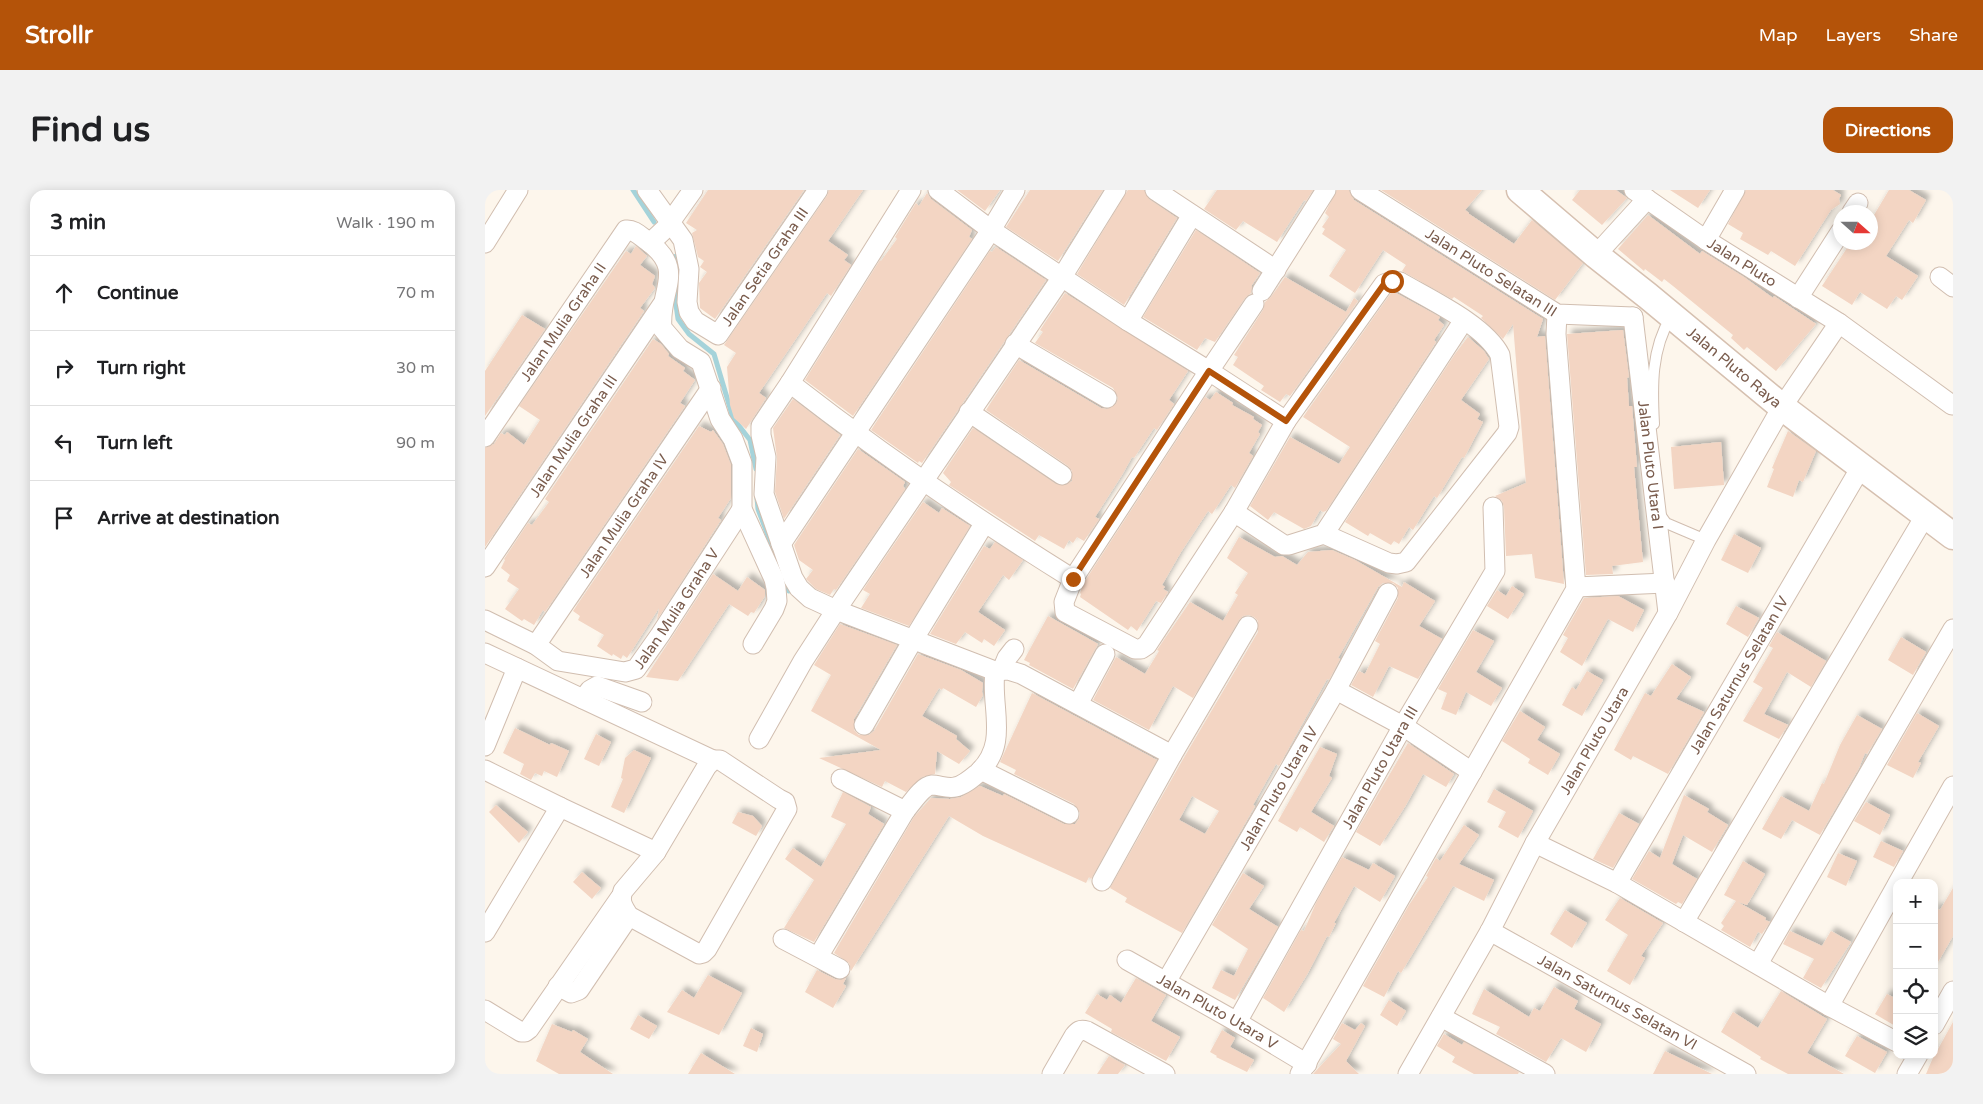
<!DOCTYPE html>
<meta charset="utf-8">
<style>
body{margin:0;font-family:"Varela Round",sans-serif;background:#f2f2f2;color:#202124}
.controls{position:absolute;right:15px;bottom:15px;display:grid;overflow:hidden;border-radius:10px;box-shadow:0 2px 12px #0003}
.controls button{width:45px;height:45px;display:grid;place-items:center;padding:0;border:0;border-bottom:1px solid #e0e0e0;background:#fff;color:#202124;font:25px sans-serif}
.compass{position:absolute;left:1348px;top:15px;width:45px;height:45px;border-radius:50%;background:#fff;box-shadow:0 2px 12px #0003;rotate:111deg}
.stop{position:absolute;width:15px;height:15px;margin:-11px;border:4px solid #b45309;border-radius:50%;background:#fff}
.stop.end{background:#b45309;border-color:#fff;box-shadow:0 1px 5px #0008}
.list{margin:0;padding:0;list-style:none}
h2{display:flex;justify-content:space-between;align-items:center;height:65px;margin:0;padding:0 20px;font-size:21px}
h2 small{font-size:16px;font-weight:400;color:#757577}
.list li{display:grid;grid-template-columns:32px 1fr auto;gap:15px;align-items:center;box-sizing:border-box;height:75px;padding:0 20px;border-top:1px solid #e0e0e0}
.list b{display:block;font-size:19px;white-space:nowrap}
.list em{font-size:16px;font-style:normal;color:#757577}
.icon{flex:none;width:28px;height:28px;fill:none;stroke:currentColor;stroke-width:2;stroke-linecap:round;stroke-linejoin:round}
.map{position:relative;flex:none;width:1468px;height:884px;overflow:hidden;border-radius:15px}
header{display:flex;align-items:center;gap:30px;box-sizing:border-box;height:70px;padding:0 25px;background:#b45309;color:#fff}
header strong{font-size:24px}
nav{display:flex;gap:28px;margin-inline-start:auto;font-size:18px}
.intro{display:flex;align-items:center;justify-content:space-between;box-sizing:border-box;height:120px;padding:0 30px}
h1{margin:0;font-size:35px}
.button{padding:12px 22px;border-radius:15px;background:#b45309;color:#fff;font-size:18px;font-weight:700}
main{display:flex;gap:30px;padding:0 30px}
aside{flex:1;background:#fff;border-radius:15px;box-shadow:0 2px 12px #0003}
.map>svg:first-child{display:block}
</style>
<header>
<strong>Strollr</strong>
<nav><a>Map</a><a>Layers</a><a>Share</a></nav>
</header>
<div class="intro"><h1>Find us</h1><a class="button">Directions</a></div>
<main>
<aside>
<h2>3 min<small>Walk · 190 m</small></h2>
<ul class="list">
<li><svg class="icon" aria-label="ahead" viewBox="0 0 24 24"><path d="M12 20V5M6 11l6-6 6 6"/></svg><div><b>Continue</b></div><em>70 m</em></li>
<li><svg class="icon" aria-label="right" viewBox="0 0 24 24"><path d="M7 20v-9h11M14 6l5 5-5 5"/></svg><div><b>Turn right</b></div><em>30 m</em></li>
<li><svg class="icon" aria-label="left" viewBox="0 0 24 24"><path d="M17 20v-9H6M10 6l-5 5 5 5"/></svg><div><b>Turn left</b></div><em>90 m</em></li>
<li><svg class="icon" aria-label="arrive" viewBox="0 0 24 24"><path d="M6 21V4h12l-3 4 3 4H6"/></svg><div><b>Arrive at destination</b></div></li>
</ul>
</aside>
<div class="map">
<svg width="1468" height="884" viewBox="0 0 1468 884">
<defs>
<filter id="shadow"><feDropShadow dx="4.5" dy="-4.5" stdDeviation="2.5" flood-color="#0004"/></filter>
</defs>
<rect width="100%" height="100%" fill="#fdf6ec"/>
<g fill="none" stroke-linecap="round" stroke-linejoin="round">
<g stroke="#a5d3da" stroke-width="5">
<path d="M148,0l21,32"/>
<path d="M191,66l1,19"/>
<path d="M192,94l-2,14 3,21 11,15 25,20 19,64 17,22 6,29"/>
<path d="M272,308l1,11 31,82"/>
</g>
</g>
<g fill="#f3d5c3" fill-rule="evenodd" filter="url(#shadow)">
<path d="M223,0h96l-89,129 -15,-11 -1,-25 8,-11 -7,-5 4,-6 -6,-4 -6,-24 5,-3 -11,-7z"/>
<path d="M344,0h34l-35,51 20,14 -4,5 7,5 -20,31 -4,-3 -68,100 7,5 -20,31 -12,-11 -4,-13 -3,-38 9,-14 -12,-8 103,-149z"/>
<path d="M472,0h43l-15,21z"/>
<path d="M545,0h73l-45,71 -52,-34z"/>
<path d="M643,0h16l5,9 28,19 -53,87 -47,-31z"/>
<path d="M732,0h96l-7,11 -2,-1 -27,42 -34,-21 -7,9 -32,-21z"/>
<path d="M852,0h12l5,10 189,119 -6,18 8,-1 19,248 -29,-6 -3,-24 -26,2 -2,-49 -2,-6 -7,-5 31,-13 -13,-159 -10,15 -22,-21 2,-2 -29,-19 -2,2 -50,-28 4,-6 -23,-15 -28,43 -26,-17 17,-26 -24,-16 3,-5 -3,-2 7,-10 -4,-4z"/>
<path d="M896,0h101l-17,20 4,3v1l45,30 18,-24 51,43 -28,37z"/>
<path d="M1095,0h36l11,8 -25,27 -30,-25z"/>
<path d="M1185,0h40l-12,18z"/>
<path d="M1261,0h87l8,5 -2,4 1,5 -9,6 -36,56 -24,-15 -3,4 -28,-16 3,-6 -15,-9z"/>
<path d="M1404,0h20l17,10 -13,23 -4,-3 -23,36 32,20 -16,24 -6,-4 -9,13 -27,-17 -8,13 -30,-19 29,-44h20v-22z"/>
<path d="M442,3l4,6 41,31 -3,7 3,2 -119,177 -48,-36 75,-120 1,1 16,-22 -2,-2 21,-34 3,3z"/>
<path d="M1163,25l52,39 2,-3 42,26 29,21 1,-2 42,28 -40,47 -29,-24 -3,3 -13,-12 2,-3 -60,-49 -9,-7 -2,3 -17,-13 -1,2 -26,-22z"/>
<path d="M711,40l64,43 -8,12 -1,8 -6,5 -30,44 -10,-4 -8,12 -54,-33z"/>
<path d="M151,56l11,10 -7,9 15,11 -3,8 3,4 -15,20 4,3 -159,236v-99l9,-4 7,-11 4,2 2,-3 17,13 16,-25 -21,-14 107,-155 5,3z"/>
<path d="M511,57l50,33 -124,183 -3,-2 -1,2 -47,-33 119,-179 2,1z"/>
<path d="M800,87l61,35 8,-14 4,3 -68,95 -4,-2 -6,8 -19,-12 3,-4 -31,-21 5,-8 -4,-2 29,-45 2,-8 6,-5z"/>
<path d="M580,103l123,78 -19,29 5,4 -17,26 -3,-2 -20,30 -2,-1 -10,18 -27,42 4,2 -15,22 -7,-4 -4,6 -4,-3 -5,9 -25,-14 -4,6 -86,-56 2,-3 -8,-9 30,-45 83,56 10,1 6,-4v-10l-4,-5 -82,-56 33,-50 82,48 6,1 9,-5 2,-6 -5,-10 -78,-45 8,-11 -3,-2z"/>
<path d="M906,103h5l44,24 -2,3 6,5 -10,15 2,2 -110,169 -3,1 -3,-2 -9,16 -7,3 -30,-17 -6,8 -18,-14 40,-69 49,27 11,-17 -47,-30z"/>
<path d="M37,125l23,14 -60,87v-45z"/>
<path d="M1138,140l6,47 -2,1 2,28h3l5,61h-3l9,95 -31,4 1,8 -27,1 -19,-241z"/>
<path d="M983,147l16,14 5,8 -28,41 19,14 -3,5 6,3 -19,36 -2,-1 -25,41 -3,-2 -21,34 -4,-3 -10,17 -5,-3 -3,4 -21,-12 -2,3 -23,-14 110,-168z"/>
<path d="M168,149l8,5 8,10 -1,2 17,12 -2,3 12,9 -15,23 5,3 -140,206 -2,-2 -9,15 -10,-6 -2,2 -17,-12 14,-20 -12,-8 3,-6 -9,-7 4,-8 -1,-1 24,-36 4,2 17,-23 -4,-3z"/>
<path d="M731,202l17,11 -1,2 22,12 -1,2 9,6 -4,7 2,2 -11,19 4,3 -18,32 -4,-3 -19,29 -4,-3 -27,41 -19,33 3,2 -2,2 5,3 -7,11 -5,-2 -19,30 -6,-5 -3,4 -48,-33 1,-3 -1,-1 3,-9 122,-187 5,3z"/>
<path d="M308,209l47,36 -56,84 -9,-27 2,-34 -4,-30z"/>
<path d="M214,236l12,6 2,-2 10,14 8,21v33l-13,20 3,2 -64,100 2,-12 -32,50 -4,-3 -2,4 -8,-5 -1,2 -15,-10 7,-11 -26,-15 2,-4 -7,-5z"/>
<path d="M1303,241l28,20 -13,31 -4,-2 -6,17 -26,-10 7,-18 -2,-1z"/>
<path d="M1236,252l3,43 -50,4 -3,-42z"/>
<path d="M373,259l47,33 -2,4 2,3 -69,101 -2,-1 -4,6 -14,-6 -10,-10 7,-9 -14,-10 -5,-15z"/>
<path d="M438,312l16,11 3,-5 28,18 -61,100 -48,-18 9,-14 -7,-4z"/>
<path d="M1249,344l27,14 -13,25 -27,-13z"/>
<path d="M754,347l36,20 7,-1 15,9 11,-13 24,-2 23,10 47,27 2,-5 31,19 -16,25 23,13 -24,40 -29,-13 -16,31 -22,-12 8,-14 6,3 15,-30 -5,-3 23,-43v-10l-5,-5h-10l-5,4 -40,71 2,1 -11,21 -2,-1 -48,87 -3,-2 -23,41 2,1 -73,127 -57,-31 2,-4 -17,-10 72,-127 76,-129v-11l-4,-4 -5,-2 -6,1 -4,4 -46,78 -20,-12 -24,44 -56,-30 23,-43 29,17 14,-23 -2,-1 33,-48 33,19 15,-26 -3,-2 13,-20 -21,-15zM707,606l27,15 -14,23 -26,-14z"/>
<path d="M510,352l28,18 -14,20 -6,-5 -25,37 27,18 -11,16 -10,-7 -2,4 -17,-11 -9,12 -26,-10 54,-88 6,3z"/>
<path d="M228,384l25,17 9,-14 18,13v6l-11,17 -3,-1 -3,4 -19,-12 -51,77 -32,-4z"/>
<path d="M1027,396l12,8 -16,25 -21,-13 10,-16 9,6z"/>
<path d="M1133,406l26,14 -11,22 -25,-13 -26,47 -22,-14 8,-14 -5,-3 21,-37z"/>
<path d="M1251,416l23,12 -11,19 -22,-13z"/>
<path d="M563,426l50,28 -25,45 -44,-24 1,-2 -6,-3z"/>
<path d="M355,434l57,21 -43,74v11l5,5h10l5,-4 44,-77 43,16 22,13 -1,9 1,3 -7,12 -33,-19 -1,2 -3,-2 -17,28 35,20 -1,3 14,12 -11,13 -22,-13 -2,23 -13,3 -16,15 -21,-11 -3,6 -63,-29 62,-8 -70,-39 20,-36 -17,-10z"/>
<path d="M988,440l21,11 -18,31 26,16 -11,18 -25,-14 -10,23 -15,-6 6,-16 -9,-4z"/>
<path d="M1292,442l49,29 -15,26 -24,-15 -23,42 24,11 -9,14 -36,-18 20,-33 -10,-6 20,-34 -4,-2z"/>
<path d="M1416,447l25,15 -13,23 -25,-15z"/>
<path d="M1187,474l19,13 -15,22 28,13 -36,62 -35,-18 -2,4 -17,-10 31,-57 6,3z"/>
<path d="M1102,481l16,9 -21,36 -20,-11 10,-18 4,3z"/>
<path d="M547,503l125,67 -66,119 -2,-2 -3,6 -103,-47 -34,-20 -98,155 -2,-8 -15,-10 80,-136 17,-19 19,1 11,-2 19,-11 23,10 1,-2 60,30h11l4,-5 1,-6 -6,-9 -60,-30 2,-4 -16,-8z"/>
<path d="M1035,521l25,16 -8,13 23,14 -12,21 -20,-12 2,-4 -28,-18z"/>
<path d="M1432,523l22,13 -21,36 3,1 -8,15 -26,-13z"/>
<path d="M1372,525l25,14 -15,25 -2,-1 -6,15 -39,67 -28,-15 -11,19 -19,-10 19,-33 28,15 13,-28 2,1 16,-39z"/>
<path d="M30,538l35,17 1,-2 18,8 -12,26 -13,-6 -2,5 -7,-3 -4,7 -11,-6 4,-10 -21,-11z"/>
<path d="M111,544l15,8 -12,24 -15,-7z"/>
<path d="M923,553l46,31 -8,13 -23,-13 -17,31 -26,41 -24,-14z"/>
<path d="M835,557l17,7 -8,22 3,2 -21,34 23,14 -10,16 -24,-15 -3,5 -19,-11z"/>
<path d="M149,560l17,8 -27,55 -13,-6 12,-28 -2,-1 4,-20z"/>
<path d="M1009,599l39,22 -15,27 -20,-11 8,-15 -19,-10z"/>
<path d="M358,602l28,15 -3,7 16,10 -70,118 -30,-14 30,-48 -29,-21 8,-11 28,19 25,-43 -15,-7z"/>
<path d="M1199,605l25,14 -2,3 21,13 -16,27 -29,-17 -11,29 25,15 -15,25 -4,-2 -2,2 -44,-25 17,-28 11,7z"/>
<path d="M1381,612l24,13 -10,20 -26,-14z"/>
<path d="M11,615l32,27 -9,11 -30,-31z"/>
<path d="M253,622l15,4 9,10 -6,10 -24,-13z"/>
<path d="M1134,623l20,11 -26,44 -20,-9z"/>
<path d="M979,635l15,10 -20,29 35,16 -10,21 -31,-15 -52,87 -3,-2 -14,26 -21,-11 46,-81 19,-28 -2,-1 10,-18 4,3z"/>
<path d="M1396,651l22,10 -9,16 -21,-10z"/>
<path d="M1353,663l19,8 -11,25 -19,-9z"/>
<path d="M857,667l27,13 4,-7 22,13 -15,26 -26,-16 -20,37h2l-7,14 -2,-1 -19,37 -24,39 -21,-14 38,-68 3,1 12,-28z"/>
<path d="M1258,671l22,13 -18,31 -9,-3 28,16 -1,2 5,2 -8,12 -4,-2 -8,15 -29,-17 3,-4 -3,-3 15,-22 -12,-6z"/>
<path d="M97,682l19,16 -9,11 -19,-17z"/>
<path d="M758,683l21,13 -15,23 29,18 -43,73 -23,-12 9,-18 13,6 14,-27 -36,-24z"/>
<path d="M1468,698v48l-19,33v-62l6,3z"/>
<path d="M1135,708l43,25 -22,33 4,2 -15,27 -23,-14 21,-36 -23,-15z"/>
<path d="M1080,720l22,13 -15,25 -22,-14z"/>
<path d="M1305,741l32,15 9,-15 20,11 -30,46 -18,-10 11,-19 -31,-15z"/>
<path d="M332,780l18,9 6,1 5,-2 -3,6 3,2 -13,22 -28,-16z"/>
<path d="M223,785l34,18 -23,42 -52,-23 15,-22 12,8z"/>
<path d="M651,788l30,17 -15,26 29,16 -14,24 -55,-29 1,-3 -27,-16 12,-19 10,6 3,-5 11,8z"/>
<path d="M1069,797l24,14 -4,8 27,15 -15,28 -25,-14 -15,24 -50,-28 4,-7 -28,-13 12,-25 45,28 5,-9 6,3z"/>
<path d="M1296,801l46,28 -20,34 37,21h-56l-28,-15 1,-2 -40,-25 12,-20 25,16z"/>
<path d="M1402,804l10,5v28l-22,-13z"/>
<path d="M904,810l17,11 -9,15 -17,-11z"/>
<path d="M153,825l19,11 -8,13 -19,-10z"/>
<path d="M1468,832v52h-27l6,-14z"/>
<path d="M857,833l13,7 6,-7 4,3 -19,35 13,13h-46l28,-30 -8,-5z"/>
<path d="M67,834l20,8 1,-2 15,9 -8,13 33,22h-54l-23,-13z"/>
<path d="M266,838l12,6 -6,18 -14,-6z"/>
<path d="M737,840l13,8 -5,9 24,13 -7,12 -31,-15 1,-1 -7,-4z"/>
<path d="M959,844l18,11 2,-3 55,30 -1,2h-44l-22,-12 3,-5 -18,-11z"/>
<path d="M1372,846l30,16 -12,21 -30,-17z"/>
<path d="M1180,861l47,23h-59z"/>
<path d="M216,863l34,21h-47z"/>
<path d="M624,866l16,9 -7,9h-21z"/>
</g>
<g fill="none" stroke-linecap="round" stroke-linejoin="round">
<defs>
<g id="lane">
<path d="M1169,234c-2,-37 -3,-75 17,-107"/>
<path d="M1174,323l7,10 40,17"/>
</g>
<g id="street">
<path id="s1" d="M162,0l36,50 6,29 -2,33 2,10 6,9 23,14 100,-145"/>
<path d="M426,0l-121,193c91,71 185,135 283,196l136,-208 -81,-50"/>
<path d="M453,0l53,40 137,91 64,-106"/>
<path d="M670,0l121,80"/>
<path id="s2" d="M875,0l197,124 76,3"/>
<path id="s3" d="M1149,0l72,50 133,83 113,82"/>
<path d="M1367,22l6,-9"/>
<path d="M1221,50l29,-50"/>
<path d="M0,53l33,-53"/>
<path d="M165,53l16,-15 27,-38"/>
<path d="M1111,65l51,-56"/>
<path d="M1455,87l13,10"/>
<path d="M777,101l64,-101"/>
<path d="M1313,108l43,-67"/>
<path d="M769,114l-45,67 77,50 -52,91 50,33h5l35,-11 140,-214"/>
<path id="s4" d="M1148,127l35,296"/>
<path d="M530,154l92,54"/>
<path d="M305,193l-29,43v9l5,22 -2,37 29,84 6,10 11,10 26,12 159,61c-5,37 15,72 -17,102 -6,5 -15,13 -23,14 -7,2 -16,-2 -23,-2 -10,1 -21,19 -27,26l-87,146"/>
<path d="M484,222l93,63"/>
<path d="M801,231l98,-137 8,-3 8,1c29,17 85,43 100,73l9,72 -2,6 -101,129 -9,2 -8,-1 -65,-29"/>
<path id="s5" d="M0,247l141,-207c8,-1 14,6 20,10 42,30 12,50 16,88l18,21 21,13 19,57 13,20 9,24v46l32,70 2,9 1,13 -3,8 -21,35"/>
<path d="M296,354l210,-314 24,-40"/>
<path id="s6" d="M0,377l177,-262"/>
<path d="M588,389l-9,23 1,10 70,37h6l6,-4 87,-133"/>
<path d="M1091,397l89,-4"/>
<path id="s7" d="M0,430l51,25 22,16 67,11 11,-3 24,-34 82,-126"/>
<path id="s8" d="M51,455l175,-257"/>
<path d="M0,463l228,107"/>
<path d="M517,480l5,-12 7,-9"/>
<path d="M510,481l13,-1 13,4 151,81"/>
<path d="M851,500l67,36 69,46"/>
<path d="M98,509l7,-9 7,-4 45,16"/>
<path d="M593,514l27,-50"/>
<path d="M379,535l49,-85 71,-116"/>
<path d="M274,549l44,-78 33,-51 226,-333 54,-87"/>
<path d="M0,556l32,-78"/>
<path d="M228,570h7l59,39 6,3 2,7 -80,140 -4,4 -4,1 -70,-38c-6,-9 -10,-15 -6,-25l33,-39 51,-86z"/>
<path d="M0,580l75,37 -75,125"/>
<path d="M496,580l88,44"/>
<path d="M356,589l64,32"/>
<path d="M75,617l96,45"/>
<path d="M1050,653l82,40 212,123 68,36"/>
<path d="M617,691l70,-126 76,-129"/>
<path id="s9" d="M1132,693l244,-416"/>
<path d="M1413,693l55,-97"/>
<path d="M1199,732l241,-406"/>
<path id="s10" d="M1005,741l256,143"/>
<path d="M298,749l57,30"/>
<path id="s11" d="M642,770l110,62 70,42"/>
<path d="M1273,774l195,-335"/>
<path id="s12" d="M681,792l170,-292 52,-97"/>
<path d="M73,796l13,7 8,-3 50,-74"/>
<path d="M1344,816l68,-121"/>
<path d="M0,820l36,22h4l4,-3 91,-131"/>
<path d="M956,827l104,57"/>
<path id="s13" d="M752,832l166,-296 92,-155 -2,-64"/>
<path d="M1449,835l19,-34"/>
<path d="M567,884l22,-38c4,-5 6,-7 13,-5l78,43"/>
<path d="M815,884l276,-485 -20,-255 1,-20"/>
<path id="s14" d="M923,884l82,-143 45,-88 133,-230 38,-73 76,-133 57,-84"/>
<path d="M1422,884l11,-19"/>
</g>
<g id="secondary">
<path id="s15" d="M1035,0l76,65 52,41 134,111 171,129"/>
</g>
</defs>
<use href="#lane" stroke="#d1beb0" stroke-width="12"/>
<use href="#street" stroke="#d1beb0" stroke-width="21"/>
<use href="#secondary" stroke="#d6c0b0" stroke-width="29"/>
<use href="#lane" stroke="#fff" stroke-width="10"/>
<use href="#street" stroke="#fff" stroke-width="19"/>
<use href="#secondary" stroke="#fff" stroke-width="26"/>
</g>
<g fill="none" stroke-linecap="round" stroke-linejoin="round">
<path stroke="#b45309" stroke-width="6" d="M588,389l136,-208 77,50 98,-137 8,-3"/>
</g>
<g text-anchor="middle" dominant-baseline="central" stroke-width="4.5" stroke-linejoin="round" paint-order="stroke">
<g font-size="15" fill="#7a5c4d" stroke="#fffaf3">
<text stroke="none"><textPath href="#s3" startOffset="130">Jalan Pluto</textPath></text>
<text stroke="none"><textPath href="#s1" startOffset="255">Jalan Setia Graha III</textPath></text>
<text stroke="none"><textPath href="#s2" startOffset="155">Jalan Pluto Selatan III</textPath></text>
<text stroke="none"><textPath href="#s5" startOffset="139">Jalan Mulia Graha II</textPath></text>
<text stroke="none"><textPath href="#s15" startOffset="278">Jalan Pluto Raya</textPath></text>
<text stroke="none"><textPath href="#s6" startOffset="158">Jalan Mulia Graha III</textPath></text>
<text stroke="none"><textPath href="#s4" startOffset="149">Jalan Pluto Utara I</textPath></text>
<text stroke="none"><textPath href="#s8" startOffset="156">Jalan Mulia Graha IV</textPath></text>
<text stroke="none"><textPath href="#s7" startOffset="236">Jalan Mulia Graha V</textPath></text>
<text stroke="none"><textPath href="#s9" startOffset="241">Jalan Saturnus Selatan IV</textPath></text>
<text stroke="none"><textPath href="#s14" startOffset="382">Jalan Pluto Utara</textPath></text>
<text stroke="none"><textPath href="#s13" startOffset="292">Jalan Pluto Utara III</textPath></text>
<text stroke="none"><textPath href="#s12" startOffset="224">Jalan Pluto Utara IV</textPath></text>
<text stroke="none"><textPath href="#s10" startOffset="146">Jalan Saturnus Selatan VI</textPath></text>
<text stroke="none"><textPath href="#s11" startOffset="104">Jalan Pluto Utara V</textPath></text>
</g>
</g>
</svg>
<div class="controls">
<button>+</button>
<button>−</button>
<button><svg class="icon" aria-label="locate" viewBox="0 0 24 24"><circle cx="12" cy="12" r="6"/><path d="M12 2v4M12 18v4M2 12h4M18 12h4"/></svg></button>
<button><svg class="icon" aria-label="layers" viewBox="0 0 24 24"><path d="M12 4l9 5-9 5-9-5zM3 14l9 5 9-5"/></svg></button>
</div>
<svg class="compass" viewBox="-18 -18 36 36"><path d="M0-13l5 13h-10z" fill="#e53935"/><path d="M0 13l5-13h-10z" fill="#757577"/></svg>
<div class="stop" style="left:907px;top:91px"></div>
<div class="stop end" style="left:588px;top:389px"></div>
</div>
</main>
